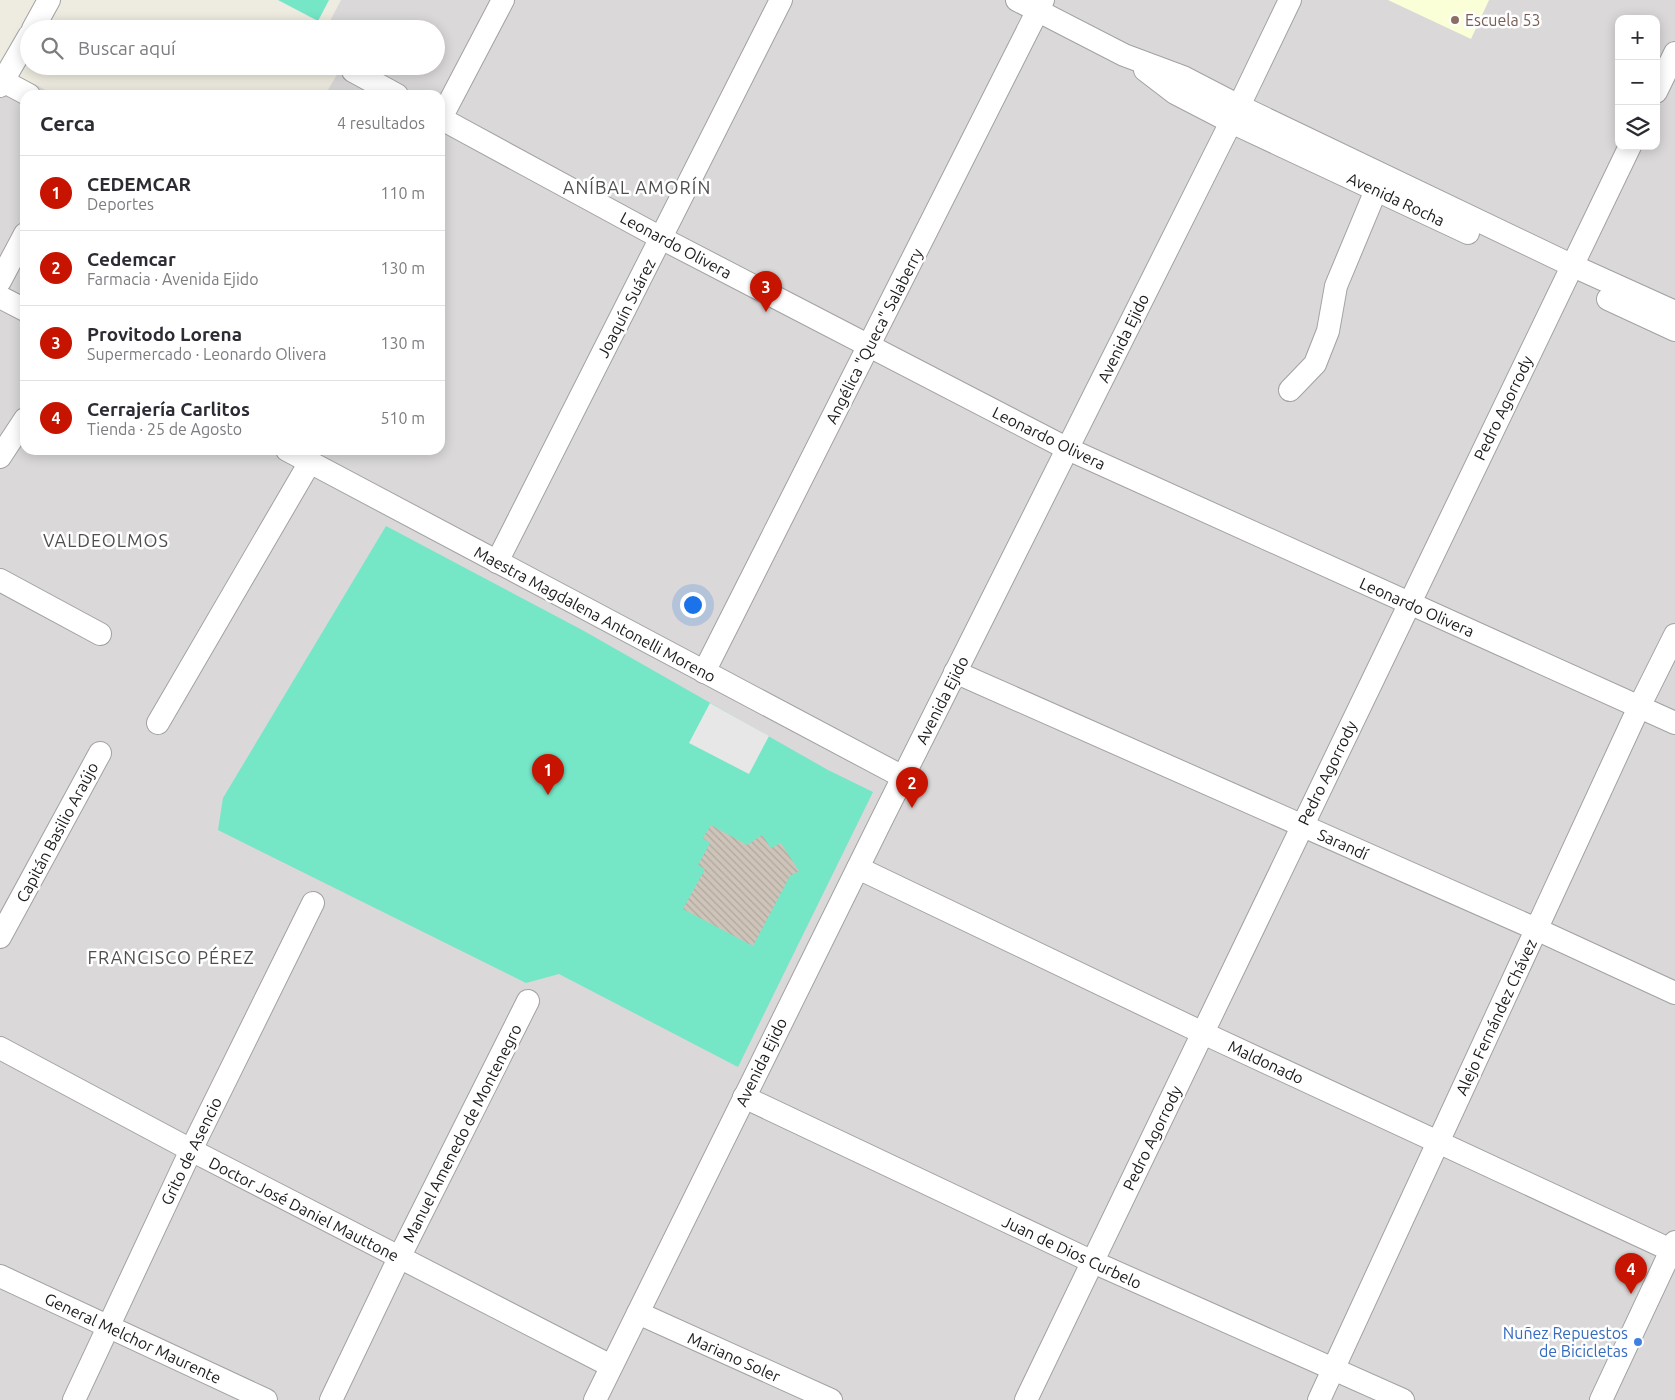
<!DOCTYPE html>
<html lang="es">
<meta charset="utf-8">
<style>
body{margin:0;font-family:Ubuntu,sans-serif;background:#f7f7f7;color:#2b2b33}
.controls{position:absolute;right:15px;top:15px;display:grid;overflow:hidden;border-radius:10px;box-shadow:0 2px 12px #0003}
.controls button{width:45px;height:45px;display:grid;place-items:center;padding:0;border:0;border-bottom:1px solid #e1e1e2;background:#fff;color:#2b2b33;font:25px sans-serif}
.you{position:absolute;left:692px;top:604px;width:18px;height:18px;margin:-12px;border:4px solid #fff;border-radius:50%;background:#1a73e8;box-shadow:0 0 0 8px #1a73e833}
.badge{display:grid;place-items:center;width:32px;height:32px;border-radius:50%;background:#c71400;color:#fff;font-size:16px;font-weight:700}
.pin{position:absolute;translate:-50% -41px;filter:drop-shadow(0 1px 2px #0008)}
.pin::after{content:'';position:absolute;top:26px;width:18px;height:15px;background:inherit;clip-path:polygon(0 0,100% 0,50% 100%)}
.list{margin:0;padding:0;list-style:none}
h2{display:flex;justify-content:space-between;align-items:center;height:65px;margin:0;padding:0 20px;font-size:21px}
h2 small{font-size:16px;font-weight:400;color:#7c7c81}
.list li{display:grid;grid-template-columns:32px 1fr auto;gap:15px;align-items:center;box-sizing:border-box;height:75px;padding:0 20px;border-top:1px solid #e1e1e2}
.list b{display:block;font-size:19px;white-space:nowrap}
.list p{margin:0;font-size:16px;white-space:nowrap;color:#7c7c81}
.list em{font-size:16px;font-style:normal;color:#7c7c81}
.icon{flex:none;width:28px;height:28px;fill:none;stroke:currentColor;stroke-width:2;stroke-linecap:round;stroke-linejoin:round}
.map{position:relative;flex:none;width:1675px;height:1400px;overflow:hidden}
.search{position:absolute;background:#fff;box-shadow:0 2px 12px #0003;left:20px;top:20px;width:425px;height:55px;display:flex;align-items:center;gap:12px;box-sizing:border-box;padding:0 18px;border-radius:28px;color:#7c7c81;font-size:19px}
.panel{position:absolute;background:#fff;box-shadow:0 2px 12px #0003;left:20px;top:90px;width:425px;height:365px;border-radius:15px}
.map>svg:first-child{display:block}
</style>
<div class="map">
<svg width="1675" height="1400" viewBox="0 0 1675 1400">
<defs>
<pattern id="building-back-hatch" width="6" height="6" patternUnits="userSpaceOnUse" patternTransform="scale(1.25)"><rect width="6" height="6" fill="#cec4b9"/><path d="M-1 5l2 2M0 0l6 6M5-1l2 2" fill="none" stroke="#b0a89e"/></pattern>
</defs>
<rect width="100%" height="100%" fill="#eeebe0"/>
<path fill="#dad8d8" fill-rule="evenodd" d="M341,0h1334v1400h-1675v-1334l55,29h-30v355h415v-355h-115l17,-29h94v-37h-110zM1619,19h37v127h-37z"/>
<path fill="#fbffd8" d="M1388,0h101l-18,39z"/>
<g fill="#75e6c6">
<path d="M278,0h51l-11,21z"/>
<path d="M386,526l198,105 244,139 45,22 -135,275 -179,-93 -33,9 -308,-153 5,-32z"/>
</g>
<path fill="#e7e7e7" d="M710,703l59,33 -20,38 -60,-31z"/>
<path fill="url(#building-back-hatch)" d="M711,825l36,20 15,-10 9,13 10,-5 18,28 -9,5 -37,70 -70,-37 22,-40 -7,-4 12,-22 -7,-5z"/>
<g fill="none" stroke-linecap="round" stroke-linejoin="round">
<defs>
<g id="minor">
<path d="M1017,0l107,55 59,22 56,29 332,159 104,47"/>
<path d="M33,29l16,-29"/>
<path d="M1145,70l30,23 56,29 237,111"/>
<path d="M353,71l44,24"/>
<path d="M3,81l26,14"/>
<path d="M0,86l29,-50"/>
<path d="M1656,92l19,-39"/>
<path d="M440,118l221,120 407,211 607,274"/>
<path d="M440,120l63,-120"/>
<path d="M0,281l25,-47"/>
<path d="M0,297l25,13"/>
<path d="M1608,299l67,31"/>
<path d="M1290,390l25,-26 13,-33 8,-45 40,-96"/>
<path d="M287,450l616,327"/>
<path d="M0,457l25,-38"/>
<path d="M497,562l284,-562"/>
<path d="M0,580l100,54"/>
<path d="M704,672l339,-672"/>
<path d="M955,672l581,257 139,64"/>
<path d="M158,723l152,-261"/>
<path d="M858,868l345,165 472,219"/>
<path d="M0,937l100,-184"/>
<path d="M0,1048l191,102 420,216"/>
<path d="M744,1097l349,165 310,138"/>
<path d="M0,1276l266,124"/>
<path d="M638,1313l193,87"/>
<path d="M74,1400l117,-250 122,-247"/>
<path d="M331,1400l68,-142 129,-257"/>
<path d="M595,1400l286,-579 358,-715 51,-106"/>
<path d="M1026,1400l604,-1254"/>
<path d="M1319,1400l320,-693 36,-72"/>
<path d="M1601,1400l74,-158"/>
</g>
</defs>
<use href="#minor" stroke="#a2a2a2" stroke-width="24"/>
<use href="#minor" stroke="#fff" stroke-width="22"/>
</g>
<circle fill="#8d6e63" stroke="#fff" stroke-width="2" cx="1455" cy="20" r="5"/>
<circle fill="#3f7fe0" stroke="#fff" stroke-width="2" cx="1638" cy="1342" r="5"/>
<g text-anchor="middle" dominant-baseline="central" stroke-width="5" stroke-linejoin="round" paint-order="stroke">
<g font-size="16" fill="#785e54" stroke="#fff" text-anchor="start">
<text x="1465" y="20">Escuela 53</text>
</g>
<g font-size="16" fill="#1b1b1b" stroke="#fff">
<text transform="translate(1396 199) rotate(25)">Avenida Rocha</text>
<text transform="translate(676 245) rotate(28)">Leonardo Olivera</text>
<text transform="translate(626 308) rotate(-63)">Joaquín Suárez</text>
<text transform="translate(874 336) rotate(-63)">Angélica "Queca" Salaberry</text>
<text transform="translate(1123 338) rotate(-64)">Avenida Ejido</text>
<text transform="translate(1503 408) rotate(-64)">Pedro Agorrody</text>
<text transform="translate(1049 438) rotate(26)">Leonardo Olivera</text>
<text transform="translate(1417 607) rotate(24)">Leonardo Olivera</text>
<text transform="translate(595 614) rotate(28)">Maestra Magdalena Antonelli Moreno</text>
<text transform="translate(942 700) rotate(-63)">Avenida Ejido</text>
<text transform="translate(1327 773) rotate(-64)">Pedro Agorrody</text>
<text transform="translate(57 832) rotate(-62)">Capitán Basilio Araújo</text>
<text transform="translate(1343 844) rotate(24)">Sarandí</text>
<text transform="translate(1496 1017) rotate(-65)">Alejo Fernández Chávez</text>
<text transform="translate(761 1062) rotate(-64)">Avenida Ejido</text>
<text transform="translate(1266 1062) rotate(25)">Maldonado</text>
<text transform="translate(462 1133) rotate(-63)">Manuel Amenedo de Montenegro</text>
<text transform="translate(1152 1138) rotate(-64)">Pedro Agorrody</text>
<text transform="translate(191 1151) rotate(-64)">Grito de Asencio</text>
<text transform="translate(304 1209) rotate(27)">Doctor José Daniel Mauttone</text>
<text transform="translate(1072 1252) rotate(25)">Juan de Dios Curbelo</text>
<text transform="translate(133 1338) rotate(25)">General Melchor Maurente</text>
<text transform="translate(734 1357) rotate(24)">Mariano Soler</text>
</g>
<g font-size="16" fill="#366cbe" stroke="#fff" text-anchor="end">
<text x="1628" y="1333">Nuñez Repuestos<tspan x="1628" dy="18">de Bicicletas</tspan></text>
</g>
<g font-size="18" letter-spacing="1" fill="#4e4e4e" stroke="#fff">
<text x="637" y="187">ANÍBAL AMORÍN</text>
<text x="106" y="540">VALDEOLMOS</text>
<text x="171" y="957">FRANCISCO PÉREZ</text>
</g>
</g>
</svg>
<div class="controls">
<button>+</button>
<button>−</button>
<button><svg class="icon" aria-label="layers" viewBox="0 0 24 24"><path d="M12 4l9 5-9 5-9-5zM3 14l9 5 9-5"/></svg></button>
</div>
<div class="you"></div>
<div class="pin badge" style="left:548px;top:795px">1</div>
<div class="pin badge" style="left:912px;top:808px">2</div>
<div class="pin badge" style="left:766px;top:312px">3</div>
<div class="pin badge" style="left:1631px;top:1294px">4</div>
<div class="search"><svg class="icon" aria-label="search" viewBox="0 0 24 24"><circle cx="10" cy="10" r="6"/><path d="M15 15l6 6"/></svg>Buscar aquí</div>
<section class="panel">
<h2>Cerca<small>4 resultados</small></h2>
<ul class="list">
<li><span class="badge">1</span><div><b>CEDEMCAR</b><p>Deportes</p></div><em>110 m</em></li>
<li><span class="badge">2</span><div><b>Cedemcar</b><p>Farmacia · Avenida Ejido</p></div><em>130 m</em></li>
<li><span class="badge">3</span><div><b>Provitodo Lorena</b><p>Supermercado · Leonardo Olivera</p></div><em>130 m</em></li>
<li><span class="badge">4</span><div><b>Cerrajería Carlitos</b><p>Tienda · 25 de Agosto</p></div><em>510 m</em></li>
</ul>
</section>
</div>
